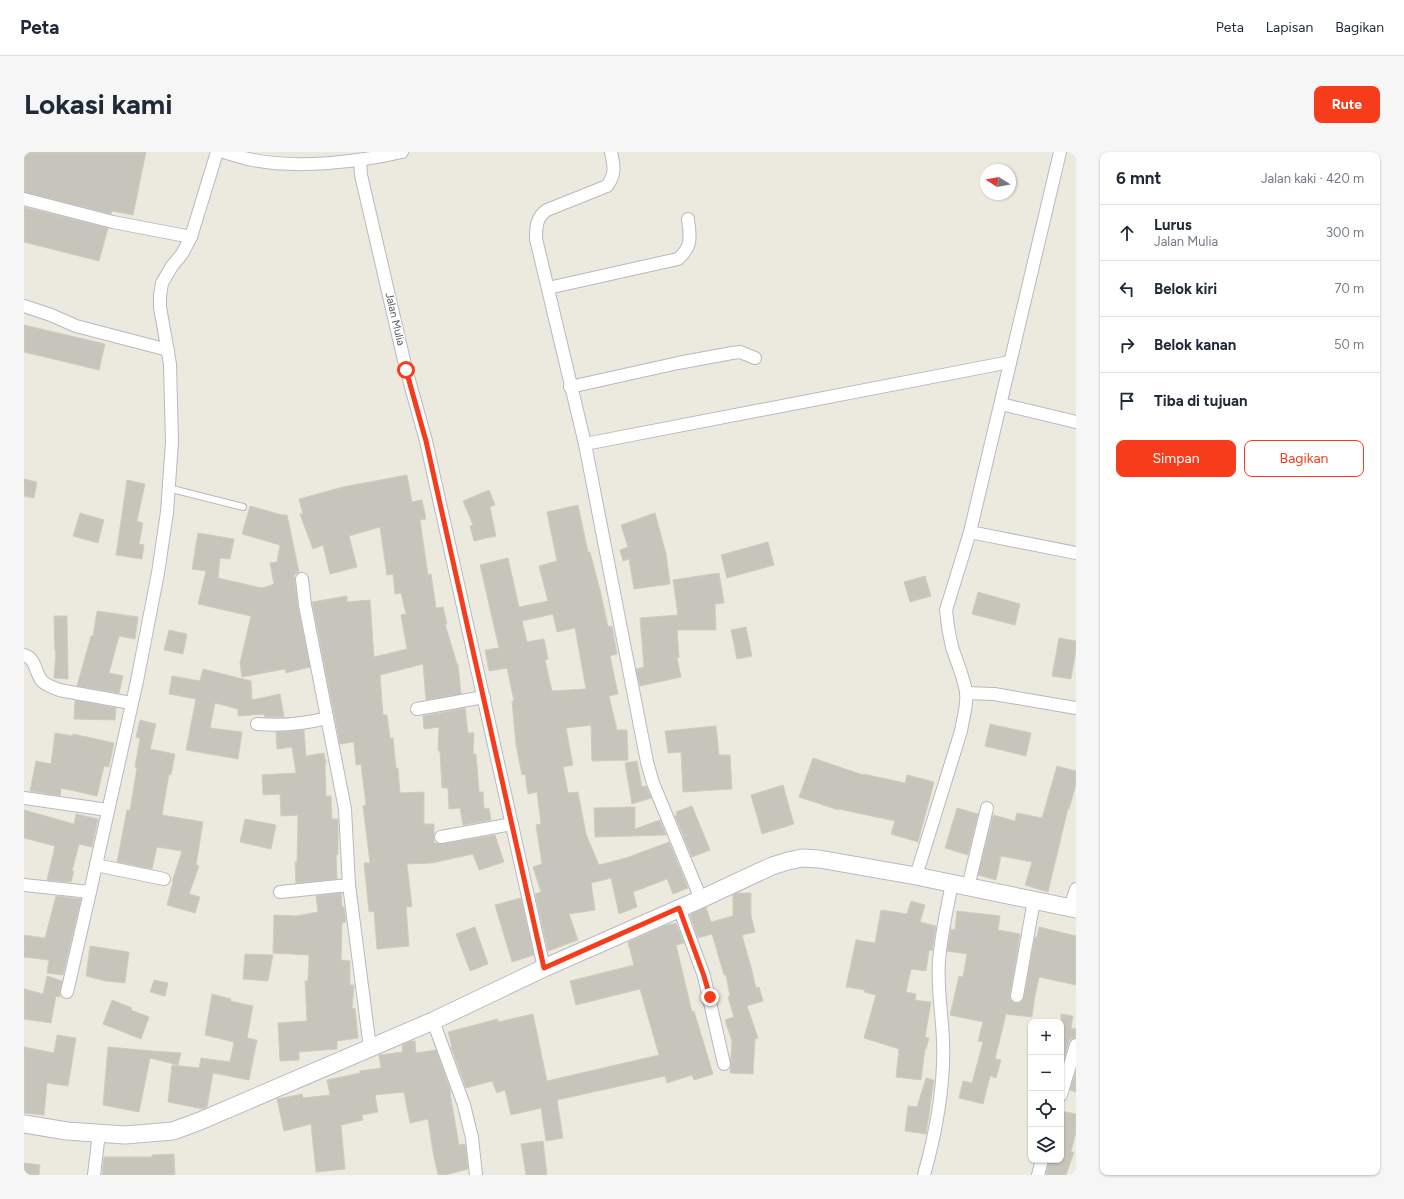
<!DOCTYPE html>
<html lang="id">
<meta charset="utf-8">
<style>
body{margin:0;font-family:Figtree,sans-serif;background:#f6f6f7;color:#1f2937}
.controls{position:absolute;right:12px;bottom:12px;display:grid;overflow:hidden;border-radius:8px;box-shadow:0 1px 3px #0004}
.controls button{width:36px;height:36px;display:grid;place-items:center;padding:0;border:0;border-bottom:1px solid #e0e1e3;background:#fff;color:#1f2937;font:20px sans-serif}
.compass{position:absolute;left:956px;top:12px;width:36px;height:36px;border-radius:50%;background:#fff;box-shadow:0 1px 3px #0004;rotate:281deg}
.stop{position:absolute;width:12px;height:12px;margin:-9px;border:3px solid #f63c1a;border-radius:50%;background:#fff}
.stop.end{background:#f63c1a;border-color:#fff;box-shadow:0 1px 4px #0008}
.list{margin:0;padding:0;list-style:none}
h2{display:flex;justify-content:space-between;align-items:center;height:52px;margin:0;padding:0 16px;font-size:17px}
h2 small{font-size:13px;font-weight:400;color:#747a83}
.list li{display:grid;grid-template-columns:26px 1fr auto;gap:12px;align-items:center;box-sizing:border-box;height:56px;padding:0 16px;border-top:1px solid #e0e1e3}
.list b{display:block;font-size:15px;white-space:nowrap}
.list p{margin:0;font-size:13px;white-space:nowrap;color:#747a83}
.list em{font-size:13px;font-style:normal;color:#747a83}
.actions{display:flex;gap:8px;padding:12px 16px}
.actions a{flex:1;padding:9px 0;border:1px solid #f63c1a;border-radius:8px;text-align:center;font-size:14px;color:#f63c1a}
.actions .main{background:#f63c1a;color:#fff}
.icon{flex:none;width:22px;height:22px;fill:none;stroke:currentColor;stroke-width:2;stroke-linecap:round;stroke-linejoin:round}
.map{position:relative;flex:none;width:1052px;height:1023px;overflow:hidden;border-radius:8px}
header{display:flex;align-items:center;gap:24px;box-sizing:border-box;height:56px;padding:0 20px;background:#fff;border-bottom:1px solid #e0e1e3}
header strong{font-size:19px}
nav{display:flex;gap:22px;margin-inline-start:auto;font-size:14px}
.intro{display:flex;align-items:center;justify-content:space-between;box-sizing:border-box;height:96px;padding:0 24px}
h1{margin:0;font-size:28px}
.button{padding:10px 18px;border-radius:8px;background:#f63c1a;color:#fff;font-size:14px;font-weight:700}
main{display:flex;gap:24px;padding:0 24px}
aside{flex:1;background:#fff;border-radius:8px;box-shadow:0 1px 3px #0004}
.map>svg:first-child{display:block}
</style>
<header>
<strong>Peta</strong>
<nav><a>Peta</a><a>Lapisan</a><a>Bagikan</a></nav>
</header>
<div class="intro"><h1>Lokasi kami</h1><a class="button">Rute</a></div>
<main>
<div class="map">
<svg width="1052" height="1023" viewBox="0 0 1052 1023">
<rect width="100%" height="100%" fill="#eceade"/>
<g fill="#c7c4bb" stroke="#d1ccbc" fill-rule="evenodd">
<path d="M0,0h122l-13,63 -21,-4 -1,3 -87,-22z"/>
<path d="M0,55l84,21 -9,33 -75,-19z"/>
<path d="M0,173l81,19 -6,26 -75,-18z"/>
<path d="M383,323l5,27 10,-2 4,19 -6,1 8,55 3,-1 5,34 7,-1 4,17h-2l12,40h1l3,30 -35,6 -3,-36 -43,11 3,40h4l3,23h3l3,30h2l2,25 24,-1v32h10v19l8,1 53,-9 9,27 -25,8 -6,-16 -41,9 -25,1 5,43h-6l3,39 -32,3 -3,-38 -5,1 -5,-49h6l-7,-57 3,-1 -5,-41 -5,1 -2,-23 -14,2 -28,-142 35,-6v6l23,-2 4,57 33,-8 -6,-34 5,-1 -5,-21 -6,1 -2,-20 -6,1 -7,-48 -31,9 8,31 -27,7 -7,-29 -10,4 -13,-35h3l-4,-15 44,-12z"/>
<path d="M0,327l13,3 -3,16 -10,-2z"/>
<path d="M103,328l18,4 -8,37 6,2 -4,21 5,1 -2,14 -26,-4z"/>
<path d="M465,338l6,15 -5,2 6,29 -22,5 -4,-15 3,-1 -10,-24z"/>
<path d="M554,353l10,47h2l11,42 7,33 4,-1 5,28 -7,2 8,38 -9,2 8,34h10l1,30 -36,1 -1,-36 -25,3 7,37 -10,2 5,26 10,-1 8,42 13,31 27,-7 43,-16 19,46 -15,6 -6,-15 -34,13 4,15 -18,7 -8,-36 -20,5 4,27 -26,4 9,26 -30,11 -13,-57 6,-2 -8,-25 9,-3 -6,-39 5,-1 -4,-32 -9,2 -3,-20 -3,1 -6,-30 -4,-44h2l-7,-33 -18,3 -4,-21 14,-2 -19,-83 28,-7 11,49 29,-6 -9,-35 18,-5 -10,-49zM529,462l4,18 18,-4 11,61 -34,2 -7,-31 3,-1 -4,-20 -17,3 -5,-21z"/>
<path d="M226,354l32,9h5l12,57 -5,3 4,31 12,61 -24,6 -1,-4 -43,8 -2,-14 11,-47 -53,-12 8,-33 -14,-2 6,-36 36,6 -4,20 -10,-1 -2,20 44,10 12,-4 -4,-21 7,-1 3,-17 -38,-11z"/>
<path d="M56,361l24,7 -6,23 -25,-7z"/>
<path d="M631,361l11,41 4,30 -36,5 -5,-30 -6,2 -3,-11 8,-3 -7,-22z"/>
<path d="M744,390l6,23 -47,13 -6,-23z"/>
<path d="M695,421l5,30 -9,1 1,26h-39l2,27 -2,1 4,19 -41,9 -4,-17 8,-2 -4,-49 38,-3 -5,-35z"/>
<path d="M901,424l6,20 -21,6 -6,-20z"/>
<path d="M954,440l42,12 -5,21 -43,-11z"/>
<path d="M73,459l41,6 -3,22 -16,-3 -10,37 14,3 -4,17 -42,-7 14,-50h2z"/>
<path d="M30,464h13l1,63 -14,-1 2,-27h-1z"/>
<path d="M722,475l6,29 -15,3 -6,-29z"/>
<path d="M145,478l18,4 -4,20 -19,-4z"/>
<path d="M1035,486l17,3v9l-5,29 -19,-3z"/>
<path d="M179,517l48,12 1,19 28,-6 4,23h-19l-1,-3 -26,2v-7l-23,-6 -5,25 32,4 -4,27 -52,-9 10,-51 -27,-5 3,-18 28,5z"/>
<path d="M51,548l41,8 -1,12 -41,-1z"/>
<path d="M441,556l3,25h6l-1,21h3l3,38h4l1,17 5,-1 2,12 -28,5 -3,-17 -11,1 -1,-21h-6l-2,-37h-2l1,-24 -15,2 -1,-13z"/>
<path d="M116,568l16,4 -6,25 25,5 -4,21 -2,-1 -7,41 41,7 -7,43 3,1 -10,28 11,3 -5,16 -28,-8 6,-23h-1l10,-31 -25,-4 -5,22 -35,-7 10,-52h3l7,-42 -2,-1 5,-29 -4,-1z"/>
<path d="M966,572l41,9 -5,23 -41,-10z"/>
<path d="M692,574l3,29h11l2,34 -49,3 -2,-40 -13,1 -3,-22z"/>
<path d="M280,578l2,26 18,-3 2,11h-1l1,32h5l1,23h6v36h-2l1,24 -41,4 -1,-21h2l1,-47 -17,1 -1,-22 -17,1 -1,-20 34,-2 -4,-26 -15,2 -1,-17z"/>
<path d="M31,581l18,3v-2l41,9 -5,24 -5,-1 -7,30 -36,-8 -1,8 -30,-5 6,-30 15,3z"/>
<path d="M789,606l50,17v-1l42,9 2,-8 27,7 -16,60 -27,-8 4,-13 -56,-12 -1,1 -39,-13z"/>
<path d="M613,609l5,26 4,-1 5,12 -19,6 -7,-41z"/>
<path d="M1033,614l19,5v13l-7,25 -1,-1 -20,84 -23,-7 7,-23 -31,-6 -5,24 -18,-5 15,-60 22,6 2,-8 25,5z"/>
<path d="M759,633l11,39 -32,10 -11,-39z"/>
<path d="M668,654l18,44 -18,7 -9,-21 5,-1h-5l-8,-19 2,-1 -1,-3z"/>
<path d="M611,655v22l25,-9 6,15 -71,2 -1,-29z"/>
<path d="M933,656l21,6 -10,41 -23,-7z"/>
<path d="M0,658l50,14 2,-10 22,5 -6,28 -13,-3 -7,27h2l-3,11 -24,-2 8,-34 -31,-8z"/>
<path d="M221,667l31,6 -5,24 -31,-7z"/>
<path d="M317,741l1,14h2l2,15 -4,1 -1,37 9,1v24h4l-2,24 3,-1 3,30 -21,3v8l-38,3v8l-19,1 -2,-38 29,-2 -2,-40h3l1,-26 -36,-2 1,-38 22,1 22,-4 -2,-16z"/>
<path d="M713,741h14v23l4,16 -13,3 9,32 5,21 3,-1 4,14 -16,5 11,32 -3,1 -2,35 -23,-1 2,-32 -7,-21 9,-3 -6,-20 2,-1 -4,-21h-2l-12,-41 -14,4 -8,-23 16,-8 5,15 22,-6v-21z"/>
<path d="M32,744l25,3 -18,76 -16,-2 2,-13 -25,-3v-22l21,3z"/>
<path d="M497,746l13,57 -22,7 -17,-57z"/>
<path d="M887,749l14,4 -5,17 16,4 -4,25 -3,-1 -3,21 -15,-2 -5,23 10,2 -1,6 16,2 -6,35 4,1 -3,11h-1l-4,31 -25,-3 3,-28 -35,-11 12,-43 -12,-3 1,-2 -19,-3 10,-47 19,3 6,-33 26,4z"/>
<path d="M933,759l43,5 -2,14 22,4 -10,61v4l5,4h5l4,-6 11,-60h2l2,-10 37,9v49l-37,-8 -4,19 -3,21 -26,-3 -11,45 6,1 -5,18 -6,-2 -7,28 -24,-6 4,-17 9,2 11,-41 -5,-1 5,-19 -33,-7 9,-39 4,1 4,-23 -20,-3 4,-22 4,1z"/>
<path d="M652,771l8,20 -8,2 16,67 2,-1 19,63 -19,6 -2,-5 -25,8 -2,-7 -108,24 6,38 -17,3 -5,-33 -30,7 -6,-25 -8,3 -5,-12 -26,7 -15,-41h1l-4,-15 50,-13v3l35,-8 14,67 112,-26 -19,-66 -64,16 -6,-24 64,-16 -6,-23 36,-16z"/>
<path d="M451,775l13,37 -18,7 -14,-37z"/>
<path d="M66,794l39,6 -4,31 -19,-2 -20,-5z"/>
<path d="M221,802l28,1 -5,26 -25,-2z"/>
<path d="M23,824l15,5 -2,10v6l-4,-1 -5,27 -27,-4v-30l19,5z"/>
<path d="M130,828l14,3 -3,13 -15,-4z"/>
<path d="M188,842l19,5 -1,2 23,5 -6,32 10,2 -8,40 -36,-7 -6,34 -4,2 -35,-7 4,-37 27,3 2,-10 29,4 4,-20 -29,-7z"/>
<path d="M88,848l20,8 -1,2 18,7 -8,22 -38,-15z"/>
<path d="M1037,862l12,2 -2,12 5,1v9l-5,1 -2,3 -8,27z"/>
<path d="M33,883l19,3 -8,48 -21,-3 -3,32 -20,-2v-66l30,6z"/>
<path d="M387,889h4l1,12 20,-3 15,42 -1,1 9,52 6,-1 3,25 -23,6h-7l-5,-23 -5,-33 -18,4 -6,-31 -29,3 3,17 -16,3 1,5 -22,5 4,44 -29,3 -5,-48 -27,7 -7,-32 25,-5 1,4 27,-3 -3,-15 33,-7v-2l21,-3 -2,-13 24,-3 -1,-7z"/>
<path d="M84,895l44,4 29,2 -3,12 -28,-7 -11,54 -36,-7z"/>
<path d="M1052,919v21l-6,-2z"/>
<path d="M902,926l8,2 -8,54 -21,-3 3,-25 9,1z"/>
<path d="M1037,959l15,3v18l-5,20h3l-8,23h-20l3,-15h12z"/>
<path d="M519,989l4,34h-21l-5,-31z"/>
<path d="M150,1002l1,21h-73l2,-18h48v-2z"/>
<path d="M0,1011l16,2 -1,10h-15z"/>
</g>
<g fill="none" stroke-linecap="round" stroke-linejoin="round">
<defs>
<path id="service" d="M144,336l75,19"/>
<g id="minor">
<path d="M200,0c10,3 19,6 29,8 45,9 105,2 149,-8"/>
<path d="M587,0c3,14 5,22 -4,34l-60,24c-11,7 -11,18 -11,29l49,205 62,318 6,21 48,116"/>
<path d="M336,8l1,15 45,194 20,72 118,527"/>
<path d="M0,47l89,23 78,15"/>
<path d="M524,136l130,-29c15,-13 12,-23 10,-40"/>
<path d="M0,154l27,9 25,11 92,24"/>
<path d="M546,235l108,-24 54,-10 8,-1 15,6"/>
<path d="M977,252l75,18"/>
<path d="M561,292l425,-82"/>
<path d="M946,380l106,21"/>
<path d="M278,427l3,26 40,204 4,76 21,163"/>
<path d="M0,503c12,3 11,18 18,26 5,5 11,6 17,9l72,13"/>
<path d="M942,541l28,1 82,14"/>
<path d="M393,557l67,-12"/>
<path d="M233,572c24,2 47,0 70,-6"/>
<path d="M0,646l84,12"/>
<path d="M417,685l71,-13"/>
<path d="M72,713l68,14"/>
<path d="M892,724l45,-145c2,-13 7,-28 5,-40 -3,-15 -9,-29 -14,-44 -3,-12 -5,-24 -6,-37l24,-78 90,-380"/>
<path d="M0,733l66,7 47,-211 21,-108 9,-61 5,-70 -2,-78 -10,-57v-11l2,-13 10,-17 10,-12 9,-17 26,-85"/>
<path d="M944,735l19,-79"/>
<path d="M256,740l69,-7"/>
<path d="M655,756l25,68 20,88"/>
<path d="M1046,756l6,-19"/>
<path d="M43,840l23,-100"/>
<path d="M993,844l17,-96"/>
<path d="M409,869l31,84 8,33 4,37"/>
<path d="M1037,943l15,-50"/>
<path d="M70,1023l5,-42"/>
<path d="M900,1023c12,-43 21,-90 19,-135 -1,-26 -6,-52 -4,-79 2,-26 8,-52 13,-78"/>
<path d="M1014,1023l4,-15"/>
</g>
<path id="secondary" d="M0,972l43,7 58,4 48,-4 27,-10 233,-100 111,-53 157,-69 71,-33 16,-5 14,-3 17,1 97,17 160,33"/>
</defs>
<use href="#service" stroke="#b7b9bf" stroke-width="8"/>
<use href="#minor" stroke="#b7b9bf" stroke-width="14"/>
<use href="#secondary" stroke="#b7bbc2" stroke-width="19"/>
<use href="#service" stroke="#fff" stroke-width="6"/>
<use href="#minor" stroke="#fff" stroke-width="12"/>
<use href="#secondary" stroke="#fff" stroke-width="17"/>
</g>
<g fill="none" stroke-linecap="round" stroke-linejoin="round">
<path stroke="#f63c1a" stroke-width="5" d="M382,218l20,71 118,527 135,-60 25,68 6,21"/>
</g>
<g text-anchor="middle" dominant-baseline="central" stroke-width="3" stroke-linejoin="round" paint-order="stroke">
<g font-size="11" fill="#585b61" stroke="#fff">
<text transform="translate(371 167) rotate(77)">Jalan Mulia</text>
</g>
</g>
</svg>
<div class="controls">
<button>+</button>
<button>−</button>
<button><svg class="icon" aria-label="locate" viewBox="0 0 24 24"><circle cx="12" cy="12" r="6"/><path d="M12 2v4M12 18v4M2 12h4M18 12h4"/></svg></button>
<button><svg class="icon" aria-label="layers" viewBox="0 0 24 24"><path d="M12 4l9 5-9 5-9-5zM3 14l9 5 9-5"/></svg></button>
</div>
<svg class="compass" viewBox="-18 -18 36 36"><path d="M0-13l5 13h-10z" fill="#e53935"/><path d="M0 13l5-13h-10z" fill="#747a83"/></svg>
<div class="stop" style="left:382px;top:218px"></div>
<div class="stop end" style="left:686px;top:845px"></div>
</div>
<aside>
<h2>6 mnt<small>Jalan kaki · 420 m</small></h2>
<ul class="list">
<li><svg class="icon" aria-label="ahead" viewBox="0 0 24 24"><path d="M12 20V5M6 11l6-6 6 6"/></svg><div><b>Lurus</b><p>Jalan Mulia</p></div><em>300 m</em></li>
<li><svg class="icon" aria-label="left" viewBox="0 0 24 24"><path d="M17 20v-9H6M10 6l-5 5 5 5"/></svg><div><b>Belok kiri</b></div><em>70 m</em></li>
<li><svg class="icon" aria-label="right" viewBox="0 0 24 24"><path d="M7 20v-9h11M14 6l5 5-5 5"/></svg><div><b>Belok kanan</b></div><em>50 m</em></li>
<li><svg class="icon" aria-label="arrive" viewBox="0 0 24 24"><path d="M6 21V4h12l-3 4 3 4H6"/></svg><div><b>Tiba di tujuan</b></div></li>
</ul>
<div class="actions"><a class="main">Simpan</a><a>Bagikan</a></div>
</aside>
</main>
